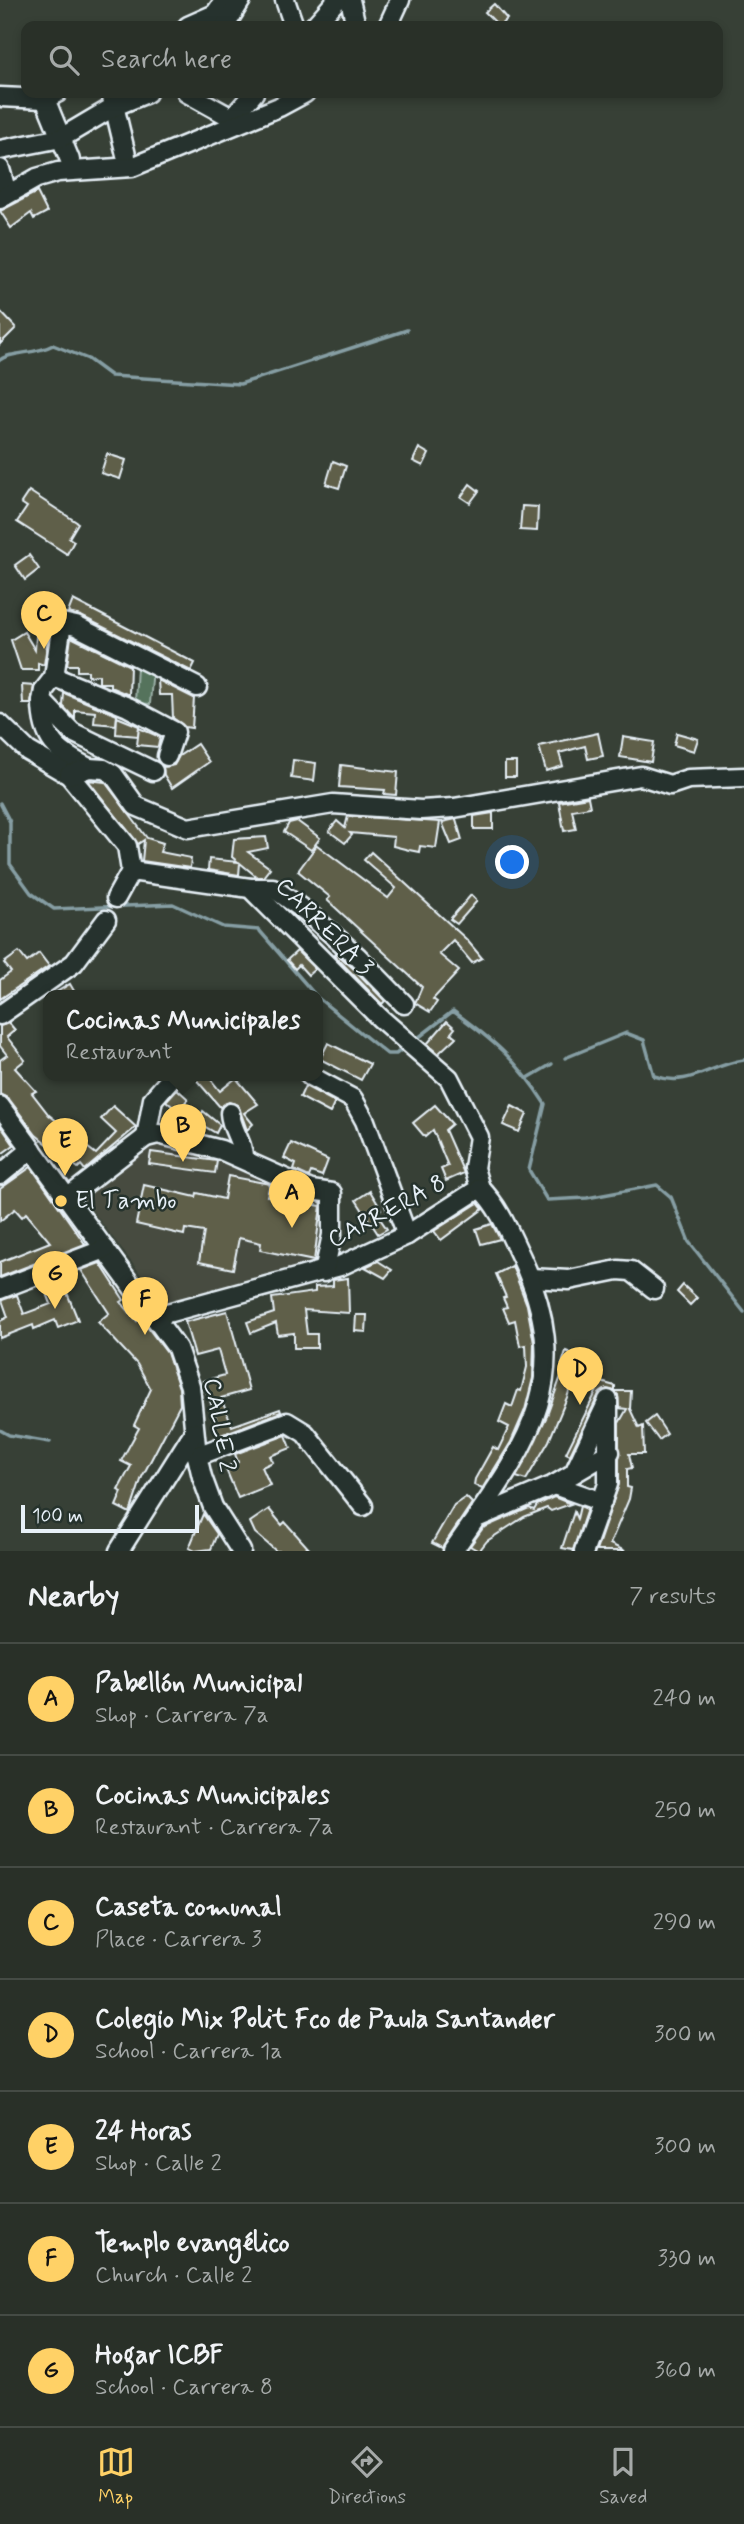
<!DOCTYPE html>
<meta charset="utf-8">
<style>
body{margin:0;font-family:Mynerve,sans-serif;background:#353c34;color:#f1f3f6}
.scale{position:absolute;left:21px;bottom:18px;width:178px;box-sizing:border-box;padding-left:7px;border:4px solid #e8f1f8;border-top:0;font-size:19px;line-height:24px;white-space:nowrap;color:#e8f1f8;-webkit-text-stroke:5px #26332d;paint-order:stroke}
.you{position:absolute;left:513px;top:863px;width:24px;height:24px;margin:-18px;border:5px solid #fff;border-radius:50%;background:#1a73e8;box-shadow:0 0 0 10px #1a73e833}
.badge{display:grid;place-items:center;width:46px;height:46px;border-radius:50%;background:#ffd166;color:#111;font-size:23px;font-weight:700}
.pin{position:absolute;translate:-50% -58px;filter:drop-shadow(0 2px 4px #0008)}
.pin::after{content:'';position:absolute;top:37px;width:24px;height:21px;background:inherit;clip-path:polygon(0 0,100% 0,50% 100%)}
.popup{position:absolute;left:43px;top:990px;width:280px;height:91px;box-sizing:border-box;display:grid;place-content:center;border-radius:14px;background:#293028;filter:drop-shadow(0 2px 5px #0005);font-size:23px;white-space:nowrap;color:#a5a9a8}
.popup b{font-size:26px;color:#f1f3f6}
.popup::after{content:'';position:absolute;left:50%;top:100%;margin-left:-14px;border:14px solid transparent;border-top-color:#293028}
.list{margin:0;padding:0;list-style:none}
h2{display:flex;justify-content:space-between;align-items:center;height:91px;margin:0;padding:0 28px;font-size:30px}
h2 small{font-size:23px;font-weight:400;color:#a5a9a8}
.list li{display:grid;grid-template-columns:46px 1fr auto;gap:21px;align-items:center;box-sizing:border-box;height:112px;padding:0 28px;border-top:2px solid #454b45}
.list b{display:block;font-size:26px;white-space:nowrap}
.list p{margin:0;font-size:23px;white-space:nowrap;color:#a5a9a8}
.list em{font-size:23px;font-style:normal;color:#a5a9a8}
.icon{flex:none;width:38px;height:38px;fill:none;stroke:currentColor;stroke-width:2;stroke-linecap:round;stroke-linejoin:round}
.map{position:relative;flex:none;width:744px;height:1551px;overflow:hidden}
.search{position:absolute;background:#293028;box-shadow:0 4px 10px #0003;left:21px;right:21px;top:21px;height:77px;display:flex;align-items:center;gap:18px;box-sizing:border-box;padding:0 24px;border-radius:14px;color:#a5a9a8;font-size:26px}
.sheet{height:875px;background:#293028}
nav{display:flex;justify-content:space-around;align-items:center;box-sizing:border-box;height:98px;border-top:2px solid #454b45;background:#293028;font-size:19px;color:#a5a9a8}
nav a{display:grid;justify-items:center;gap:4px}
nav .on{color:#ffd166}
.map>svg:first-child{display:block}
</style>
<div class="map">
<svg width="744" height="1551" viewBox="0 0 744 1551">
<rect width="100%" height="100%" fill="#374036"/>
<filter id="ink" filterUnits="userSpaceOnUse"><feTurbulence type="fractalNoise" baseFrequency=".0143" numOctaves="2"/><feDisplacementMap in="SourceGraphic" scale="14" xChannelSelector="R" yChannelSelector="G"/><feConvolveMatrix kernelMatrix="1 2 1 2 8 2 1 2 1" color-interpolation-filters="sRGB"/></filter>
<g filter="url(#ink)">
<path fill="#464c40" d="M158,1134l174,59 -8,79 -152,43 -91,-119z"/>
<path fill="#54735c" stroke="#9eb2aa" stroke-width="2" d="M137,666l16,1 -3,37 -15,-1z"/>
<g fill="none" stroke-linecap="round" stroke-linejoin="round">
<g stroke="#869ea4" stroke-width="3.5">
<path d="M0,360c11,-9 35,-5 53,-15l35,14 23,17 129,8 167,-54"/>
<path d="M0,803l10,19v42l21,29 23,16 119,-5 50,23 36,3 57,66"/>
<path d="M318,998l69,56h9l9,-7"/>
<path d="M414,1041l39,-30c41,30 64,49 92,93l-16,66 18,30 40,-2 70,-13 14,12 18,45 55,70"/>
<path d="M565,1058l61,-25 18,7 10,36c36,12 55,-11 90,-16"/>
<path d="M528,1078l24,-14"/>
<path d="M0,1430l9,5 41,7"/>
</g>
</g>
<g fill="#5f5e4a" stroke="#e8f1f8" stroke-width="2">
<path d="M494,4l13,15 -8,7 -14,-14z"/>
<path d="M37,192l10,20 -13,7 -3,-6 -20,15 -11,-17z"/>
<path d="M0,311l16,17 -16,16z"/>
<path d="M419,448l10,6 -6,12 -10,-5z"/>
<path d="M107,454l19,6 -6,19 -19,-6z"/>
<path d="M333,461l13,5 -7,22 -13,-4z"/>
<path d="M470,484l9,7 -9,12 -9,-6z"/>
<path d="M29,491l49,32 -9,15 5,3 -7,13 -50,-32 10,-15 -6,-4z"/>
<path d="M522,506l16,1 -1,24 -17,-1z"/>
<path d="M29,555l10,14 -14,11 -10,-15z"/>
<path d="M73,600l122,63 -4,8 -110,-55 -13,-3z"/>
<path d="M37,624l13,2 -6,39 -6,-2v7h-17l-10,-30 13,-8 11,18z"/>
<path d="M71,637l59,29 -1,29 -19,-8v-4h-11v-8l-11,1v-5h-11v-6h-10z"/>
<path d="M158,680l36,18 -2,30 -7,-1 -12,-9 -1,-23h-13z"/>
<path d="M22,685l12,1 -3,18h-8z"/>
<path d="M64,693l53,22 -1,10 -22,-2 1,-11 -20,-2v9l-12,-13z"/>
<path d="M117,717l22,9 -1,10 -22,-2z"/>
<path d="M139,728l21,9 -2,10 -21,-2z"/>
<path d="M598,733l5,23 -15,3 -3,-13 -26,7 4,13 -17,5 -7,-25z"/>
<path d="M677,733l21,6 -4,12 -20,-6z"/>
<path d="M623,737l31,5 -3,20 -31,-5z"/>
<path d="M197,744l12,18 -37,26 -8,-13 -1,-8 11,-2 5,-9z"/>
<path d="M293,760l23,3 -2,18 -23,-3z"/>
<rect x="505" y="762" width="11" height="15"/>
<path d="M341,765l57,7 -2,23 -12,-1 1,-4 -46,-3z"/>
<path d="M88,780l17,2 42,56 16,5 -3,9 31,6 -1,10 -48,-7 2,-21 -6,4z"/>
<path d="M588,797l2,10 -18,3 4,19 -12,2 -5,-29z"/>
<path d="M493,813v16h-19v-13z"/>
<path d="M348,816l92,6 -4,26 -16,-2 -1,6 -10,-2 -16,-4 1,-9 -44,-4 2,2 -7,8 -16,-12 8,-10 8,7z"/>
<path d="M456,819l6,21 -11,4 -9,-22z"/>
<path d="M297,821l23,17 -9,12 -27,-18 5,-9z"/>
<path d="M266,837l2,11 -20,4 22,16 -7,9h-6l-17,-14 -1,12 -31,-5 1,-11 29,3 -6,-5 2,-18z"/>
<path d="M317,845l71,53 8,-10 -32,-28 7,-8 95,87 16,19 -10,5 -19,-23 -14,14 20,17 -26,28 4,3 -7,10 -15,-9 7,-16 -95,-87 3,-3 -32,-26z"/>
<path d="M471,895l6,6 -20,23 -7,-5z"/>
<path d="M297,951l18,18 -7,6 -9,-10 -4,4 -8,-9z"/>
<path d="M19,952l8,10 12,-9 10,13 -49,33v-19l11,-8 -7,-9z"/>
<path d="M336,953l19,17 30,31 -3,3 -48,-49z"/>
<path d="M70,984l7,12h-27z"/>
<path d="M447,1021l8,7 -4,5 5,4 -18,17 -11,-10z"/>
<path d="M9,1023l6,7 -8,7 18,23 -10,8 21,23 -4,2 17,22 22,17 -1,2 26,20 20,-21 -15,-14 12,-13 23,21 -51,43 -4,-5 -3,3 -42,-33 -27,-36 -9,-5v-34l7,-5 -7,-9v-20z"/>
<path d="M328,1043l42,21 -9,16 -41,-21z"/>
<path d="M193,1076h15l12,15 16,-13 22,26 -14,9 9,11 -6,6 -9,-25 -9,-3 -9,5z"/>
<path d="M305,1086l30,16 -5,11 -30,-16z"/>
<path d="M177,1089l11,10 -10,12 -12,-10z"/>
<path d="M435,1105l17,19 -7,6 19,43 -18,8 -5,-12 7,-3 -15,-36 -8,7 -12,-14z"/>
<path d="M512,1106l15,8 -8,18 -16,-7z"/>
<path d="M203,1111l17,14 -4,8 -19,-11z"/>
<path d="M0,1125l14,20 -14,10z"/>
<path d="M291,1143l37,17 -6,16 -11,-4 -2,5 -15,-7 2,-6 -12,-6z"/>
<path d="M151,1152l66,9 -2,12 -66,-9z"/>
<path d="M31,1167l54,77 -85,33v-15l50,-20 -24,-29 -4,4 -7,-8 -15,12v-32z"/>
<path d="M228,1176l42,8 -3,12 54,10 -7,55 -54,-11 1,-7 -22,-5 -6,31 -34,-7 5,-30 -19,-3 -1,6 -48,-11 8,-39 52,12 1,-4 27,6z"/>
<path d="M370,1191l11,18 -5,4 11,16 -9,5 -22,-34z"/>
<path d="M478,1203l5,6 -42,31 -7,-9z"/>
<path d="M492,1224l8,15 -19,5 -5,-15z"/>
<path d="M378,1261l14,9 -7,8 -20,-11z"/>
<path d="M100,1263l24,37 -3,2 16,19 2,-3 9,10 19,25 12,35 1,17 -38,72 -12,36 -14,-7 6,-14 -4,-2 13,-24 -10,-5 18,-33 -5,-3 17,-36 -14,-25 -39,-42 11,-9 -28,-43z"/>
<path d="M512,1266l15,39 7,38 -1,35 -8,32 -14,32 -29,47 -8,-4 1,-6 18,-32 5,3 11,-23 -10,-5 7,-18 6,3 6,-17 3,1 6,-24 -1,-22 -6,1 -5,-26 -6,2 -6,-14 4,-1 -4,-9 3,-1 -10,-23z"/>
<path d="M61,1278l17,42 -20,8 -3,-8 -21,9 -1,-4 -33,13v-17l8,-4 -6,-17 15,-5 7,19 27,-10 -7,-19z"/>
<path d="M348,1278l1,35 -45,-3 3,24h10v14h-23v-15l-16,2 -2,-12 -25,10 -4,-11 27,-9 -2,-15 43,-6v-5l18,-1v-6z"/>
<path d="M683,1285l14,13 -7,7 -13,-13z"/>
<path d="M227,1311l22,79 -28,8 11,28 48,-17 1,3 -63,24 -4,-17 2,-1 -13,-37 22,-6 -7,-25 -23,6 -10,-34z"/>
<path d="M356,1315h11l-1,17 -11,-1z"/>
<path d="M566,1351l12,5 -10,39 -19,46 -23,39 -10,-3 30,-59 19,-53 -3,-1z"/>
<path d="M601,1382l14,4v5h16l-1,18 9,19 4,-2 1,28h-15l3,14 -5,1v18l4,1 -2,11 -19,45 15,7h-29l23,-67v-61l8,-14 -8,-1 -1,-13 -4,-4 -7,-2 -8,5 -29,61 -4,-2z"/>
<path d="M655,1416l12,18 -8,6 -13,-17z"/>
<path d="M286,1435l5,13 -21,8 3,6 -11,5 8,18 -32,13 -13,-31 13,-5 -3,-8z"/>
<path d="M466,1497l6,6 -30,45 -10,-5 22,-38z"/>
<path d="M554,1497l17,7 -20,7 -4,-3 -23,9 -37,24 -8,10 -9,-5 13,-18 46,-20 5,2 3,-5z"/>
<path d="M580,1506l7,3 -14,41 -11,-2 12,-36 3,7z"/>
<path d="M269,1509l13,16 3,-3 26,29h-35l-21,-18 -5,-11z"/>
<path d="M203,1514l14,20 -6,15 -16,2 -6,-3z"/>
</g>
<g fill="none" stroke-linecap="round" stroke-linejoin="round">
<defs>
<g id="minor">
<path d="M285,0l9,26"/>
<path d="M350,0l6,26"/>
<path d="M188,26l27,-12 10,-14"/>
<path d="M225,26l16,-26"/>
<path d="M314,26l23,-26"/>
<path d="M388,26l12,-26"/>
<path d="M111,93l15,62"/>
<path d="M187,93l45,25 22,-25"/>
<path d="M0,97l45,2 12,-6"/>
<path d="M45,99l25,61"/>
<path d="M0,150l61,-12 54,-32 32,-13"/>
<path d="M0,169l5,17"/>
<path d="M0,199l37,-21 21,-6 74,-5 147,-60 26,-14"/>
<path d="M54,677l74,30 47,25 -8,24"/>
<path d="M42,701c0,38 14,51 47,67"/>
<path d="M0,724l28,27 41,24 58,71 4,25 119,17 130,130 69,60 30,59 -5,31 6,20 -73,47 -67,31 -184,50"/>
<path d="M153,771l-81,-39 -30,-31 2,-11 10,-13 8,-54 14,3 121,61"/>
<path d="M69,775l20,-7 15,1 9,5 23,32 52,22 145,-24 88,6 33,-2 187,-32 29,9 18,-6 56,-2"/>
<path d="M250,888h23l35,25 50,44 46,47"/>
<path d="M116,898l15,-27"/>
<path d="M0,1015l74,-52 32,-43"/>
<path d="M310,1076l43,23 12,22 42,114"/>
<path d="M0,1106l177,242 13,38 7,70 5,21 11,30 28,44"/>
<path d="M230,1113c1,17 14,30 13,46"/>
<path d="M146,1137l7,-38 20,-23"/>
<path d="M0,1175l32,-26"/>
<path d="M67,1198l79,-61 12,-3 63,16 90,40 21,3v42l-8,37"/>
<path d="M530,1278l39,2 49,-10 13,1 23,18"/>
<path d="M0,1289l105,-40"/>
<path d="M197,1456l90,-34 18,11 58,73"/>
<path d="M574,1473l33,-70"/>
<path d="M554,1485l48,17"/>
<path d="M479,1517l75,-32 56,-33"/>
<path d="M119,1551l75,-119"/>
<path d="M453,1551c70,-101 127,-167 68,-294 -12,-25 -21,-49 -41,-69"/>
<path d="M584,1551l24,-67v-84"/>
</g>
</defs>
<use href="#minor" stroke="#e8f1f8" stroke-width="23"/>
<use href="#minor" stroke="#26332d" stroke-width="18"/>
</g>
</g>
<circle fill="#ffd166" stroke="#26332d" stroke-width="2.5" cx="61" cy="1201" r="7"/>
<g text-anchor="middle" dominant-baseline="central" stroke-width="5" stroke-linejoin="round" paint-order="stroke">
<g font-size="24" fill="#e8f1f8" stroke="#26332d">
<text transform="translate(324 927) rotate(45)">CARRERA 3</text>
<text transform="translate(387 1212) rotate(-28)">CARRERA 8</text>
<text transform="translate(219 1425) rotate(80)">CALLE 2</text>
</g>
<g font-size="24" fill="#e8f1f8" stroke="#26332d" text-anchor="start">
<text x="75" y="1201">El Tambo</text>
</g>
</g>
</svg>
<div class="scale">100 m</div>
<div class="you"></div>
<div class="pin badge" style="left:292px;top:1228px">A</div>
<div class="pin badge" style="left:183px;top:1162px">B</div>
<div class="popup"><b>Cocinas Municipales</b>Restaurant</div>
<div class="pin badge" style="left:44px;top:649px">C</div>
<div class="pin badge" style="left:580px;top:1405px">D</div>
<div class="pin badge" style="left:65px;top:1176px">E</div>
<div class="pin badge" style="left:145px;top:1335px">F</div>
<div class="pin badge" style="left:55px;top:1309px">G</div>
<div class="search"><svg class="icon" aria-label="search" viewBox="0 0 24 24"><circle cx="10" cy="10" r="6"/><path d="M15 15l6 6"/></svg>Search here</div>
</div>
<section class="sheet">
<h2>Nearby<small>7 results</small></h2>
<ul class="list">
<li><span class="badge">A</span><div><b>Pabellón Municipal</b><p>Shop · Carrera 7a</p></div><em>240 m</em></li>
<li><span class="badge">B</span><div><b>Cocinas Municipales</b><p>Restaurant · Carrera 7a</p></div><em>250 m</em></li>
<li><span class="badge">C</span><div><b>Caseta comunal</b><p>Place · Carrera 3</p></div><em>290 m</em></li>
<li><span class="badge">D</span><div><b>Colegio Mix Polit Fco de Paula Santander</b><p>School · Carrera 1a</p></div><em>300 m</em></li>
<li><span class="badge">E</span><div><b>24 Horas</b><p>Shop · Calle 2</p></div><em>300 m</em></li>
<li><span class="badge">F</span><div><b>Templo evangélico</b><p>Church · Calle 2</p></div><em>330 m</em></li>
<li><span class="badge">G</span><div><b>Hogar ICBF</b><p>School · Carrera 8</p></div><em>360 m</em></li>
</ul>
</section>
<nav>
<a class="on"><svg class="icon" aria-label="map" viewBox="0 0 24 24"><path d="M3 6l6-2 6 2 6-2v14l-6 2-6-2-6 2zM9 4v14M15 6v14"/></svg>Map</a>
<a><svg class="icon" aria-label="directions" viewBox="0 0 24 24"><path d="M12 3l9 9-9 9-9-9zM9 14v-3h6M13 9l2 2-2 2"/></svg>Directions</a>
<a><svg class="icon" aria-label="saved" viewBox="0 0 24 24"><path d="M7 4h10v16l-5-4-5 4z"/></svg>Saved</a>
</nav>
